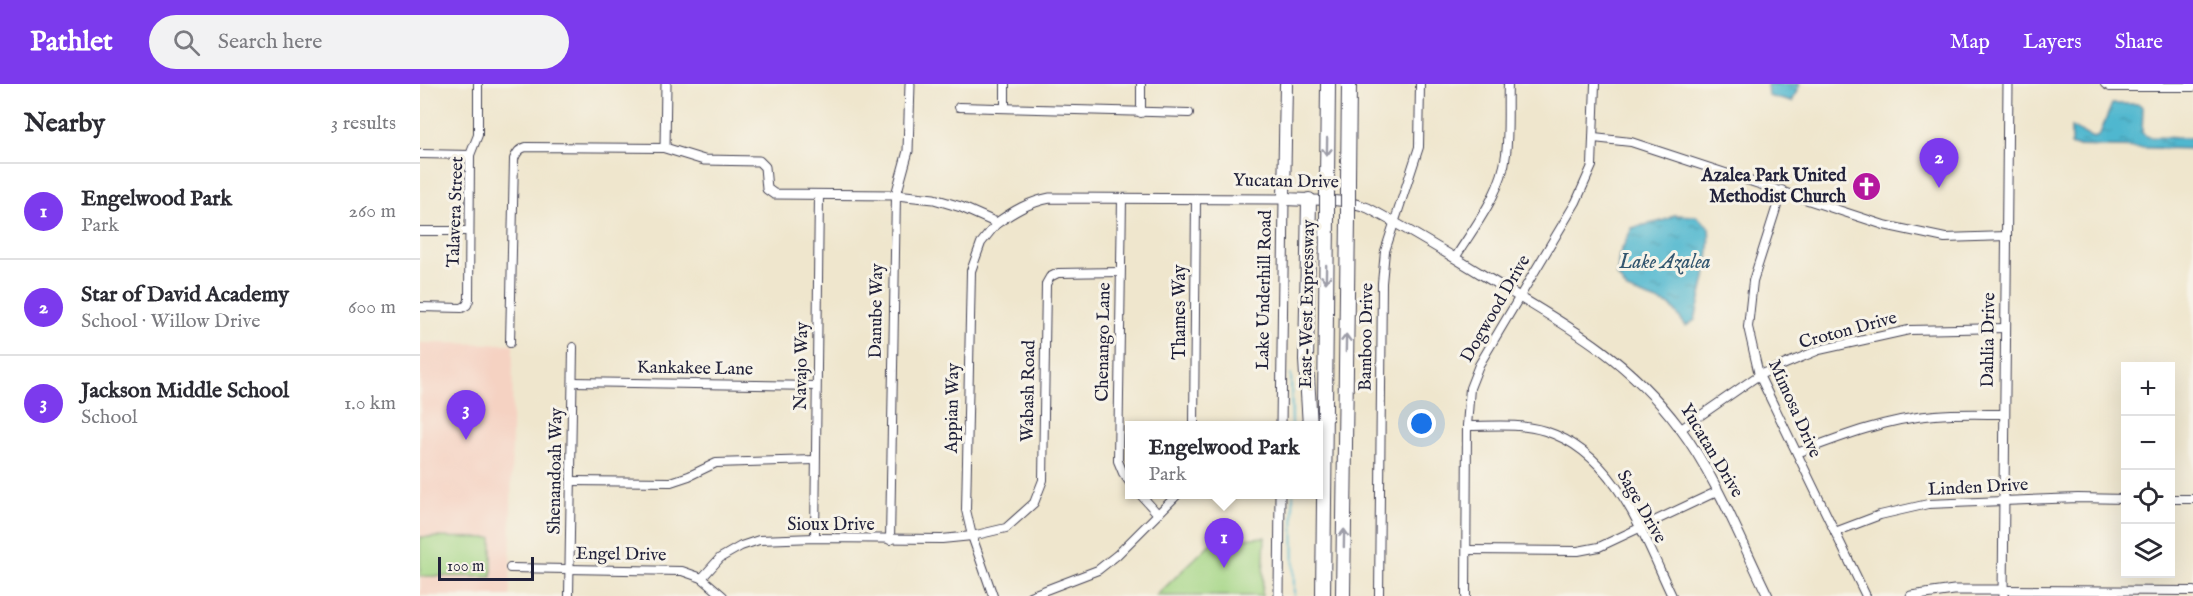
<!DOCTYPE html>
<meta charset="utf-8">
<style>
body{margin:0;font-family:"IM FELL English",serif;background:#f2f2f3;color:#2b2b33}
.controls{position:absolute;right:18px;bottom:18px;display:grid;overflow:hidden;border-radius:0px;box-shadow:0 6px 24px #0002}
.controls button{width:54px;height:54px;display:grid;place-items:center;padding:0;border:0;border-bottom:2px solid #e1e1e2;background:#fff;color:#2b2b33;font:30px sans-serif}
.scale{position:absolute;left:18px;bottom:15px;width:96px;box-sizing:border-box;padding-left:6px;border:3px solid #22223b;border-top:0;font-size:16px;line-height:21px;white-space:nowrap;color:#22223b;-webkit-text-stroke:4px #f7f3e8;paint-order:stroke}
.you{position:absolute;left:1002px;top:340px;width:21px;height:21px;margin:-15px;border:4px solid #fff;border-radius:50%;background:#1a73e8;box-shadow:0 0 0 9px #1a73e833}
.badge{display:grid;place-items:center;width:39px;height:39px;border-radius:50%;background:#7c3aed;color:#fff;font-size:20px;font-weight:700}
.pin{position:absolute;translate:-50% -50px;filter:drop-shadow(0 2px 3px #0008)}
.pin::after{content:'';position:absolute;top:32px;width:21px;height:18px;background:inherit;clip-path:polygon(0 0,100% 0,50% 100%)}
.popup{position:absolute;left:705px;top:337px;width:198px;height:78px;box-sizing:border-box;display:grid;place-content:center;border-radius:0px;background:#fff;filter:drop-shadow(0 2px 4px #0005);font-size:20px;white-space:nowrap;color:#7c7c81}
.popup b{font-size:22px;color:#2b2b33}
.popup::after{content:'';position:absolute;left:50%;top:100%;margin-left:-12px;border:12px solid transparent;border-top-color:#fff}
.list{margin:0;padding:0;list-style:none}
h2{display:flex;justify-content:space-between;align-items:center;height:78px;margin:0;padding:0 24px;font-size:26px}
h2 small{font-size:20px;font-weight:400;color:#7c7c81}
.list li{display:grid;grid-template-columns:39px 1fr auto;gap:18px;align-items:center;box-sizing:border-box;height:96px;padding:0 24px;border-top:2px solid #e1e1e2}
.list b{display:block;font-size:22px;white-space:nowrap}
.list p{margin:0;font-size:20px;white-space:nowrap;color:#7c7c81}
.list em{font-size:20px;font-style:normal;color:#7c7c81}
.icon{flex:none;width:33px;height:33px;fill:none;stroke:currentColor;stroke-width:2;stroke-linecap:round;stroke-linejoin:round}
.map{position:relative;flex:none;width:1773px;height:512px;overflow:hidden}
header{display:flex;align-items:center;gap:36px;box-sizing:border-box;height:84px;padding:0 30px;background:#7c3aed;color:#fff}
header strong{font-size:28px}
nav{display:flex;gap:33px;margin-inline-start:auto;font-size:21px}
.search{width:420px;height:54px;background:#f2f2f3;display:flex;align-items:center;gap:15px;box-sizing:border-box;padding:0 21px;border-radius:33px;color:#7c7c81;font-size:22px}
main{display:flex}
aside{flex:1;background:#fff}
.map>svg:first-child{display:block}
</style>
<header>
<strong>Pathlet</strong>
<div class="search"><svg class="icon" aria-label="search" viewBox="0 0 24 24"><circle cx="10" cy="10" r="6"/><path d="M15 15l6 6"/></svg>Search here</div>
<nav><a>Map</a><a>Layers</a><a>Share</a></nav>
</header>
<main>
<aside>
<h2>Nearby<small>3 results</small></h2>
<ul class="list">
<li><span class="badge">1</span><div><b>Engelwood Park</b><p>Park</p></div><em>260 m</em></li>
<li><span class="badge">2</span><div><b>Star of David Academy</b><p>School · Willow Drive</p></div><em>600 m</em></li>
<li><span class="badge">3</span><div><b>Jackson Middle School</b><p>School</p></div><em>1.0 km</em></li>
</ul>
</aside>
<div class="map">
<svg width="1773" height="512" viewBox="0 0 1773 512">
<defs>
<pattern id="water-ripples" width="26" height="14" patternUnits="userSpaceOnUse" patternTransform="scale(1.5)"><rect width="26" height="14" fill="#50b7cf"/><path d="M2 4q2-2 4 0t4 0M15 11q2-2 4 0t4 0" fill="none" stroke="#4294a9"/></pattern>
</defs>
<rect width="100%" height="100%" fill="#f7f3e8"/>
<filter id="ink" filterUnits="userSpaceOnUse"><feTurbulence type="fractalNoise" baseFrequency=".0167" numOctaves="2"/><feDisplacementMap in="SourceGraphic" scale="12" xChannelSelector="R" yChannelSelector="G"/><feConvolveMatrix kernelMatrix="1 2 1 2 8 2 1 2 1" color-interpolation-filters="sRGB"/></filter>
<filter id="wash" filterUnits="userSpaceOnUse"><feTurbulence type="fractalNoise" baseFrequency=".008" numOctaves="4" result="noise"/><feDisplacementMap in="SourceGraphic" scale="24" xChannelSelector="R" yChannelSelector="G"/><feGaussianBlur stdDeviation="1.35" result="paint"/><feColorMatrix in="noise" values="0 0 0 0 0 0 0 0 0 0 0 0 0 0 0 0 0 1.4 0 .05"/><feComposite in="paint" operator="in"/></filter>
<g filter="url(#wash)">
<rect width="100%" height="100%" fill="#efe6cd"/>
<path fill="#f5d2c2" d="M0,259l93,1 -3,252h-90z"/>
<g fill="#a4d685" stroke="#637c60" stroke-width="1.5">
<path d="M0,453l72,1v39l-72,-1z"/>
<path d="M845,453l-3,59h-106l57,-55z"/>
</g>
<g fill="url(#water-ripples)" stroke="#396c85" stroke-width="1.5">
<path d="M1347,0h33l-8,18 -24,-6z"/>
<path d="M1692,20h27l4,4 -1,25 6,4 45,1v11l-122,-3v-19l22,11 6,-2z"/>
<path d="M1254,131l22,1 13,11c3,30 -7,64 -14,93l-9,6 -15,-20 -44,-16 -10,-15 2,-20 13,-27c15,-5 30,-4 42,-13z"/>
</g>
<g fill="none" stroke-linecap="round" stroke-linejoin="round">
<g stroke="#50b7cf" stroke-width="2">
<path d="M871,291l1,51"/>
<path d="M873,410l1,102"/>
</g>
</g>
</g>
<g filter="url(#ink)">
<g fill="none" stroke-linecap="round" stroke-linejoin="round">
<defs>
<g id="minor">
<path d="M1685,0l5,3h83"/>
<path d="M539,23l230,6"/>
<path d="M585,24v-24"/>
<path d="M721,29v-29"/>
<path d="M1174,54l37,4 253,83 61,13 62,-2"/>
<path d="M0,70l50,1"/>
<path d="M1362,106l-29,91 -5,46 11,48 107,221"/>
<path d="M702,114l-4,263 5,12 7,10"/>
<path d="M0,147h49"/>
<path d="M1035,174c20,-32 47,-66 51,-104 3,-23 1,-47 2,-70"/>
<path d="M0,223l42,1 5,-3 2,-5 1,-145 8,-20v-51"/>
<path d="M90,259l4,-184c3,-7 5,-10 12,-12l139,1"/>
<path d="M153,298l243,4"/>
<path d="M774,342l2,-227"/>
<path d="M1047,342c25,0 53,-3 78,5 71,22 98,104 127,165"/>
<path d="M1261,345l78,-54 60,-25 90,-20 97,-2"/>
<path d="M1377,369c45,-17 89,-34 138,-38 23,-2 47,-1 70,-1"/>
<path d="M151,397l100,1 18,-6 27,-13 99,-3"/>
<path d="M720,410l17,19"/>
<path d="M1750,415h23"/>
<path d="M1415,448l45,-17 48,-11 150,-6 48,1"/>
<path d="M395,454l4,-343"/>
<path d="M470,456l6,-345"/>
<path d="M1047,466l111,1 21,-4 119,-56"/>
<path d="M90,484l172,3 20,7 21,18"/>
<path d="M282,494l18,-20 21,-12 18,-6 56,-2 127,1 30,-3 34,-8 28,-25 9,-23 3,-196 4,-7 8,-4 62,-1"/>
<path d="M1583,506l190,1"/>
<path d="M149,512l4,-249"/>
<path d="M573,512l-21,-60 -6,-26 5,-239 10,-28 16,-20"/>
<path d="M610,512l68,-26 19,-15 61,-61"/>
<path d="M959,512l3,-313 3,-32 34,-104 1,-63"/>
<path d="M1046,512l1,-170 3,-38 9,-23 97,-163 16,-36 3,-82"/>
</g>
<g id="tertiary">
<path d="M246,0l-1,64 39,12 55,1 6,6 2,22 7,5 122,1 38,4 27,8 36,16c17,-12 32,-21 53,-25l234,1 -3,227"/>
<path d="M476,111l12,-44 2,-67"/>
<path d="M889,116c21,0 39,0 59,8 40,21 79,45 118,69 75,45 139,78 193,150 37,49 62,114 89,169"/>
<path d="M859,512l1,-102"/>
<path d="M1491,512l43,-6h49"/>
<path d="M1583,512l5,-512"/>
</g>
<path id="primary" d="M866,0l-2,115 25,1"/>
<g id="motorway">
<path d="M907,96l1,-96"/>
<path d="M928,96l1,-96"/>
<path d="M889,116l-3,160 4,66"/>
<path d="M903,512l4,-380"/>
<path d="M923,512l5,-378"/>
</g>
</defs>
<use href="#minor" stroke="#413f51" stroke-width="10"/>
<use href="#tertiary" stroke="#413f51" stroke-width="11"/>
<use href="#primary" stroke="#413f51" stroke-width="14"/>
<use href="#motorway" stroke="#413f51" stroke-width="16"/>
<use href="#minor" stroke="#fff" stroke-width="8"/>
<use href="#tertiary" stroke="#fff" stroke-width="9"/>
<use href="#primary" stroke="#fff" stroke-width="12"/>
<use href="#motorway" stroke="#fff" stroke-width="14"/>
<defs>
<g id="motorway-bridge">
<path d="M907,132v-36"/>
<path d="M928,134v-38"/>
</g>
</defs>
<use href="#motorway-bridge" stroke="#413f51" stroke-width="16" stroke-linecap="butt"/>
<use href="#motorway-bridge" stroke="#fff" stroke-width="14"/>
</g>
<defs><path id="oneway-shaft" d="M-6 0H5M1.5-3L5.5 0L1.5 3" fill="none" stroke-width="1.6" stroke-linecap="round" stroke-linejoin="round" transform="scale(1.5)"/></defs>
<g stroke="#9c9ca7">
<use href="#oneway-shaft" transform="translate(907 63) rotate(91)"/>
<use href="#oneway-shaft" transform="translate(906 190) rotate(91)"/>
<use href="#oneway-shaft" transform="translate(926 259) rotate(-89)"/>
<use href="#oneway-shaft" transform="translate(924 454) rotate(-89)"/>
</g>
</g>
<defs>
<symbol id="church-disc" viewBox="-11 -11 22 22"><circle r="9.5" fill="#b5179e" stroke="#f7f3e8"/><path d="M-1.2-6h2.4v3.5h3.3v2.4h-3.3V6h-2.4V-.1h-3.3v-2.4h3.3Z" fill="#fff"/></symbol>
</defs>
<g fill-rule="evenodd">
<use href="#church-disc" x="1430" y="86" width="33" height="33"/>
</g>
<g text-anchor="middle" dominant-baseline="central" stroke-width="6" stroke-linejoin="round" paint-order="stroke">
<g font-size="18" font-weight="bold" fill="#22223b" stroke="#f7f3e8" text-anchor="end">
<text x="1426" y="92">Azalea Park United<tspan x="1426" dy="21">Methodist Church</tspan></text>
</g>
<g font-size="18" fill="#22223b" stroke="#f7f3e8">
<text transform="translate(866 98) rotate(1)">Yucatan Drive</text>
<text transform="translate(36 128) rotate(-88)">Talavera Street</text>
<text transform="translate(845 206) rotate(-89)">Lake Underhill Road</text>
<text transform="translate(888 220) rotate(-89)">East-West Expressway</text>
<text transform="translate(1076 225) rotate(-60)">Dogwood Drive</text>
<text transform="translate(457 227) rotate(-89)">Danube Way</text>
<text transform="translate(760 228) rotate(-90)">Thames Way</text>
<text transform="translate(1428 247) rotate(-15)">Croton Drive</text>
<text transform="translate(947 253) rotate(-89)">Bamboo Drive</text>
<text transform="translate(1569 256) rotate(-89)">Dahlia Drive</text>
<text transform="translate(684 258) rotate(-89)">Chenango Lane</text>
<text transform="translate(382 282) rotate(-89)">Navajo Way</text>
<text transform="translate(275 285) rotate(1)">Kankakee Lane</text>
<text transform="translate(609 307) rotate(-89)">Wabash Road</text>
<text transform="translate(533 324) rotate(-89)">Appian Way</text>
<text transform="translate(1374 325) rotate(66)">Mimosa Drive</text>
<text transform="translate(1291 367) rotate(59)">Yucatan Drive</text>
<text transform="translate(136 387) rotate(-89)">Shenandoah Way</text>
<text transform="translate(1558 404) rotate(-3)">Linden Drive</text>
<text transform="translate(1221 423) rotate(60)">Sage Drive</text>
<text x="411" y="441">Sioux Drive</text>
<text transform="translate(201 471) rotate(1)">Engel Drive</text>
</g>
<g font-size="20" font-style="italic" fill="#32566f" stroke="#f7f3e8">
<text x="1245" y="178">Lake Azalea</text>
</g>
</g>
</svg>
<div class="controls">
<button>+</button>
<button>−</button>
<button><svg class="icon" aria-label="locate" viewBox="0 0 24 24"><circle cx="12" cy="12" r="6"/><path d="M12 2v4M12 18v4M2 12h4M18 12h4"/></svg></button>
<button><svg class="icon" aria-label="layers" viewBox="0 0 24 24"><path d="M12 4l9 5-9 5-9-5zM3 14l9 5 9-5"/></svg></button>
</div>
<div class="scale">100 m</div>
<div class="you"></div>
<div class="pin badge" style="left:804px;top:484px">1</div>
<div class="popup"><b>Engelwood Park</b>Park</div>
<div class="pin badge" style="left:1519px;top:104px">2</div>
<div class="pin badge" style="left:46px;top:356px">3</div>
</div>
</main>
